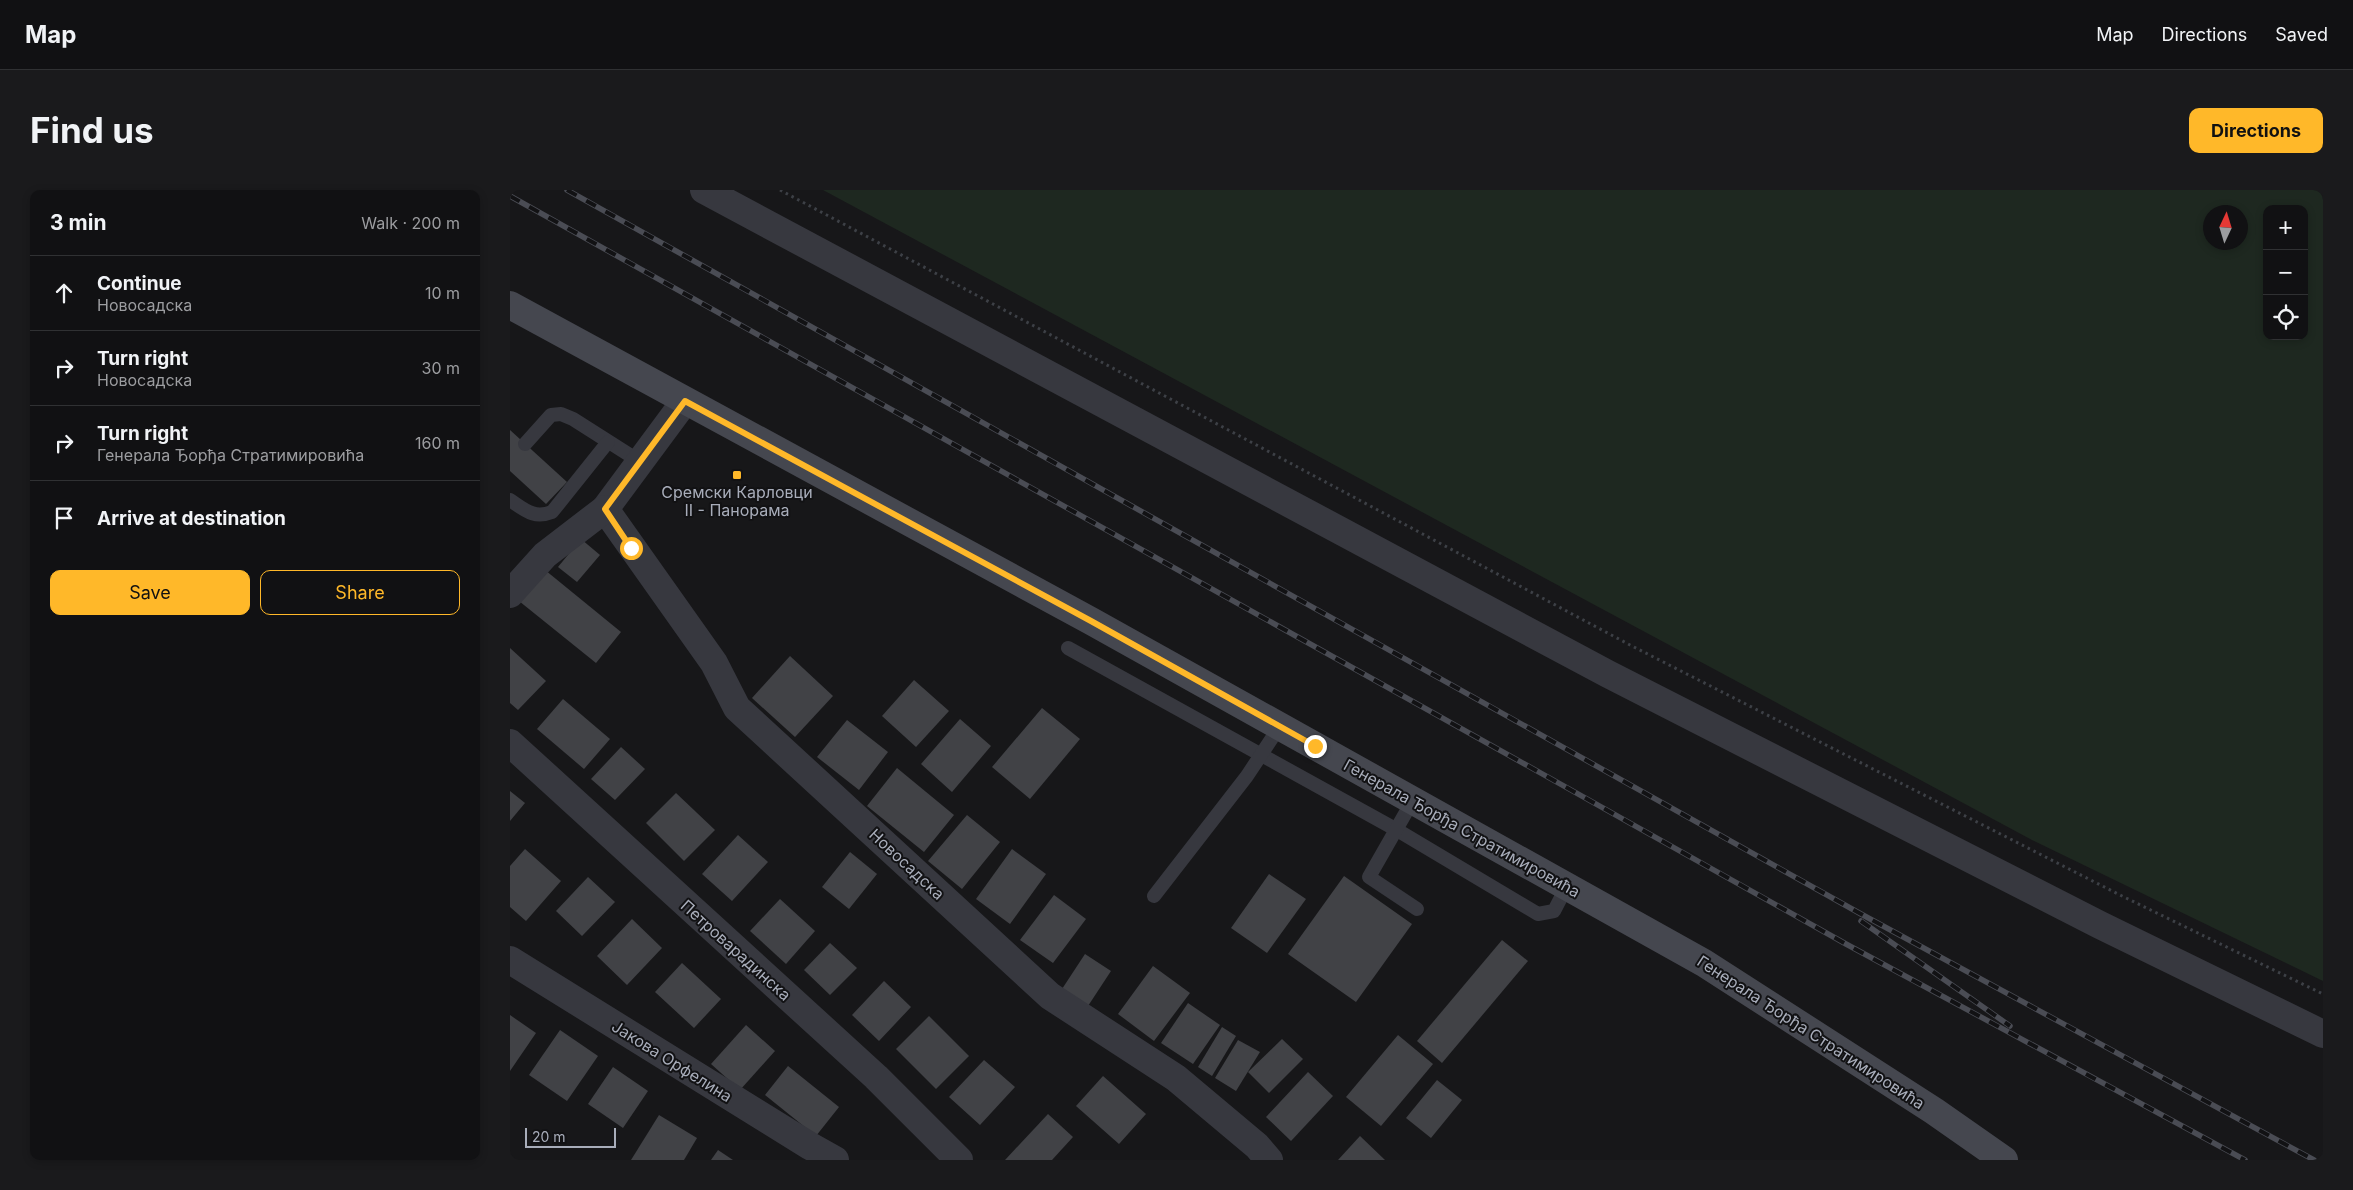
<!DOCTYPE html>
<meta charset="utf-8">
<style>
body{margin:0;font-family:Inter,sans-serif;background:#1a1a1c;color:#f1f3f6}
.controls{position:absolute;right:15px;top:15px;display:grid;overflow:hidden;border-radius:10px;box-shadow:0 2px 8px #0003}
.controls button{width:45px;height:45px;display:grid;place-items:center;padding:0;border:0;border-bottom:1px solid #303133;background:#111113;color:#f1f3f6;font:25px sans-serif}
.compass{position:absolute;left:1693px;top:15px;width:45px;height:45px;border-radius:50%;background:#111113;box-shadow:0 2px 8px #0003;rotate:4deg}
.scale{position:absolute;left:15px;bottom:12px;width:91px;box-sizing:border-box;padding-left:5px;border:2px solid #a8adba;border-top:0;font-size:14px;line-height:18px;white-space:nowrap;color:#a8adba;-webkit-text-stroke:4px #121214;paint-order:stroke}
.stop{position:absolute;width:15px;height:15px;margin:-11px;border:4px solid #ffb829;border-radius:50%;background:#fff}
.stop.end{background:#ffb829;border-color:#fff;box-shadow:0 1px 5px #0008}
.list{margin:0;padding:0;list-style:none}
h2{display:flex;justify-content:space-between;align-items:center;height:65px;margin:0;padding:0 20px;font-size:21px}
h2 small{font-size:16px;font-weight:400;color:#9c9da0}
.list li{display:grid;grid-template-columns:32px 1fr auto;gap:15px;align-items:center;box-sizing:border-box;height:75px;padding:0 20px;border-top:1px solid #303133}
.list b{display:block;font-size:19px;white-space:nowrap}
.list p{margin:0;font-size:16px;white-space:nowrap;color:#9c9da0}
.list em{font-size:16px;font-style:normal;color:#9c9da0}
.actions{display:flex;gap:10px;padding:15px 20px}
.actions a{flex:1;padding:11px 0;border:1px solid #ffb829;border-radius:10px;text-align:center;font-size:18px;color:#ffb829}
.actions .main{background:#ffb829;color:#111}
.icon{flex:none;width:28px;height:28px;fill:none;stroke:currentColor;stroke-width:2;stroke-linecap:round;stroke-linejoin:round}
.map{position:relative;flex:none;width:1813px;height:970px;overflow:hidden;border-radius:10px}
header{display:flex;align-items:center;gap:30px;box-sizing:border-box;height:70px;padding:0 25px;background:#111113;border-bottom:1px solid #303133}
header strong{font-size:24px}
nav{display:flex;gap:28px;margin-inline-start:auto;font-size:18px}
.intro{display:flex;align-items:center;justify-content:space-between;box-sizing:border-box;height:120px;padding:0 30px}
h1{margin:0;font-size:35px}
.button{padding:12px 22px;border-radius:10px;background:#ffb829;color:#111;font-size:18px;font-weight:700}
main{display:flex;gap:30px;padding:0 30px}
aside{flex:1;background:#111113;border-radius:10px;box-shadow:0 2px 8px #0003}
.map>svg:first-child{display:block}
</style>
<header>
<strong>Map</strong>
<nav><a>Map</a><a>Directions</a><a>Saved</a></nav>
</header>
<div class="intro"><h1>Find us</h1><a class="button">Directions</a></div>
<main>
<aside>
<h2>3 min<small>Walk · 200 m</small></h2>
<ul class="list">
<li><svg class="icon" aria-label="ahead" viewBox="0 0 24 24"><path d="M12 20V5M6 11l6-6 6 6"/></svg><div><b>Continue</b><p>Новосадска</p></div><em>10 m</em></li>
<li><svg class="icon" aria-label="right" viewBox="0 0 24 24"><path d="M7 20v-9h11M14 6l5 5-5 5"/></svg><div><b>Turn right</b><p>Новосадска</p></div><em>30 m</em></li>
<li><svg class="icon" aria-label="right" viewBox="0 0 24 24"><path d="M7 20v-9h11M14 6l5 5-5 5"/></svg><div><b>Turn right</b><p>Генерала Ђорђа Стратимировића</p></div><em>160 m</em></li>
<li><svg class="icon" aria-label="arrive" viewBox="0 0 24 24"><path d="M6 21V4h12l-3 4 3 4H6"/></svg><div><b>Arrive at destination</b></div></li>
</ul>
<div class="actions"><a class="main">Save</a><a>Share</a></div>
</aside>
<div class="map">
<svg width="1813" height="970" viewBox="0 0 1813 970">
<rect width="100%" height="100%" fill="#171719"/>
<path fill="#1e2820" fill-rule="evenodd" d="M313,0h1500v791l-291,-141zM1757,19h37v127h-37zM1700,22h30v30h-30z"/>
<g fill="#414246">
<path d="M0,240l57,52 -21,22 -36,-33z"/>
<path d="M71,349l19,16 -23,27 -19,-15z"/>
<path d="M35,380l76,62 -25,31 -77,-62z"/>
<path d="M0,458l36,33 -28,29 -8,-7z"/>
<path d="M280,466l43,40 -38,41 -43,-39z"/>
<path d="M404,490l35,31 -33,36 -34,-31z"/>
<path d="M53,509l47,40 -26,30 -47,-40z"/>
<path d="M532,518l38,31 -50,60 -38,-32z"/>
<path d="M450,529l31,27 -39,46 -31,-28z"/>
<path d="M337,530l41,32 -29,38 -42,-33z"/>
<path d="M111,557l24,22 -30,31 -24,-21z"/>
<path d="M387,578l57,47 -30,37 -57,-46z"/>
<path d="M0,601l15,12 -15,18z"/>
<path d="M166,603l39,37 -31,31 -38,-38z"/>
<path d="M457,625l33,27 -38,47 -34,-28z"/>
<path d="M228,645l30,27 -36,39 -30,-27z"/>
<path d="M15,659l36,32 -35,40 -16,-14v-41z"/>
<path d="M502,659l34,25 -36,50 -34,-25z"/>
<path d="M340,662l27,22 -28,35 -27,-22z"/>
<path d="M759,684l37,25 -39,54 -36,-25z"/>
<path d="M834,686l68,48 -56,78 -68,-48z"/>
<path d="M78,687l27,25 -33,34 -26,-25z"/>
<path d="M544,705l32,24 -33,44 -33,-23z"/>
<path d="M270,709l35,32 -29,33 -36,-33z"/>
<path d="M122,729l30,29 -35,37 -30,-29z"/>
<path d="M992,750l26,21 -86,102 -25,-22z"/>
<path d="M320,753l27,25 -27,27 -26,-25z"/>
<path d="M575,764l26,17 -23,35 -26,-17z"/>
<path d="M172,773l39,36 -27,29 -39,-36z"/>
<path d="M643,776l37,27 -36,48 -36,-27z"/>
<path d="M374,791l27,26 -32,34 -27,-26z"/>
<path d="M678,813l32,22 -27,39 -32,-21z"/>
<path d="M0,825l26,18 -26,38z"/>
<path d="M419,826l40,40 -33,33 -40,-40z"/>
<path d="M236,835l29,26 -35,39 -29,-26z"/>
<path d="M712,837l14,9 -24,40 -14,-9z"/>
<path d="M50,840l38,26 -31,45 -38,-26z"/>
<path d="M888,845l35,29 -52,62 -35,-29z"/>
<path d="M772,849l21,20 -34,34 -21,-21z"/>
<path d="M728,850l22,12 -24,39 -21,-13z"/>
<path d="M474,870l31,27 -35,38 -31,-28z"/>
<path d="M278,876l51,41 -23,29 -51,-41z"/>
<path d="M103,877l35,24 -25,37 -35,-24z"/>
<path d="M798,882l25,24 -42,45 -25,-24z"/>
<path d="M593,886l43,38 -27,30 -43,-38z"/>
<path d="M927,890l25,20 -31,38 -25,-20z"/>
<path d="M538,924l25,23 -21,23h-47z"/>
<path d="M149,925l38,23 -13,22h-53z"/>
<path d="M850,946l25,24h-47z"/>
<path d="M208,960l15,10h-22z"/>
</g>
<g fill="none" stroke-linecap="round" stroke-linejoin="round">
<path stroke="#3d4046" stroke-width="3" stroke-dasharray="2.5 4" stroke-linecap="butt" d="M270,0l850,455 492,251 201,98"/>
<g stroke="#37383f" stroke-width="14">
<path d="M15,254l26,-29 10,-1 12,5 66,42"/>
<path d="M0,310c15,10 24,19 42,12l56,-70"/>
<path d="M558,458l329,182 141,84 16,-3 13,-25"/>
<path d="M903,610l-44,77 48,32"/>
<path d="M644,706l93,-120 33,-50"/>
</g>
<g stroke="#37383f" stroke-width="28">
<path d="M194,0l904,484 492,251 223,109"/>
<path d="M175,211l-80,108 109,154 23,45 313,288 126,82 81,68 12,14"/>
<path d="M0,404l35,-39 60,-46"/>
<path d="M0,770l300,186 25,14"/>
</g>
<path stroke="#37383f" stroke-width="28" d="M0,553l366,334 83,83"/>
<path stroke="#45474f" stroke-width="28" d="M0,115l581,316 613,342 230,148 70,49"/>
<defs>
<g id="rail">
<path d="M57,0l1294,724 453,246"/>
<path d="M0,6l1336,748 399,216"/>
<path d="M1351,731l149,105"/>
</g>
</defs>
<use href="#rail" stroke="#4a4c54" stroke-width="5.5"/>
<use href="#rail" stroke="#121214" stroke-width="4" stroke-dasharray="11" stroke-linecap="butt"/>
</g>
<g fill="none" stroke-linecap="round" stroke-linejoin="round">
<path stroke="#ffb829" stroke-width="6" d="M121,358l-26,-39 80,-108 406,220 224,125"/>
</g>
<rect fill="#ffb829" stroke="#121214" stroke-width="2" x="222" y="280" width="10" height="10" rx="2.5"/>
<g text-anchor="middle" dominant-baseline="central" stroke-width="4" stroke-linejoin="round" paint-order="stroke">
<g font-size="16" fill="#a8adba" stroke="#121214">
<text x="227" y="302">Сремски Карловци<tspan x="227" dy="18">II - Панорама</tspan></text>
</g>
<g font-size="16" fill="#a8adba" stroke="#121214">
<text transform="translate(952 638) rotate(29)">Генерала Ђорђа Стратимировића</text>
<text transform="translate(397 674) rotate(43)">Новосадска</text>
<text transform="translate(226 760) rotate(42)">Петроварадинска</text>
<text transform="translate(1301 842) rotate(33)">Генерала Ђорђа Стратимировића</text>
<text transform="translate(162 871) rotate(32)">Јакова Орфелина</text>
</g>
</g>
</svg>
<div class="controls">
<button>+</button>
<button>−</button>
<button><svg class="icon" aria-label="locate" viewBox="0 0 24 24"><circle cx="12" cy="12" r="6"/><path d="M12 2v4M12 18v4M2 12h4M18 12h4"/></svg></button>
</div>
<svg class="compass" viewBox="-18 -18 36 36"><path d="M0-13l5 13h-10z" fill="#e53935"/><path d="M0 13l5-13h-10z" fill="#9c9da0"/></svg>
<div class="scale">20 m</div>
<div class="stop" style="left:121px;top:358px"></div>
<div class="stop end" style="left:805px;top:556px"></div>
</div>
</main>
